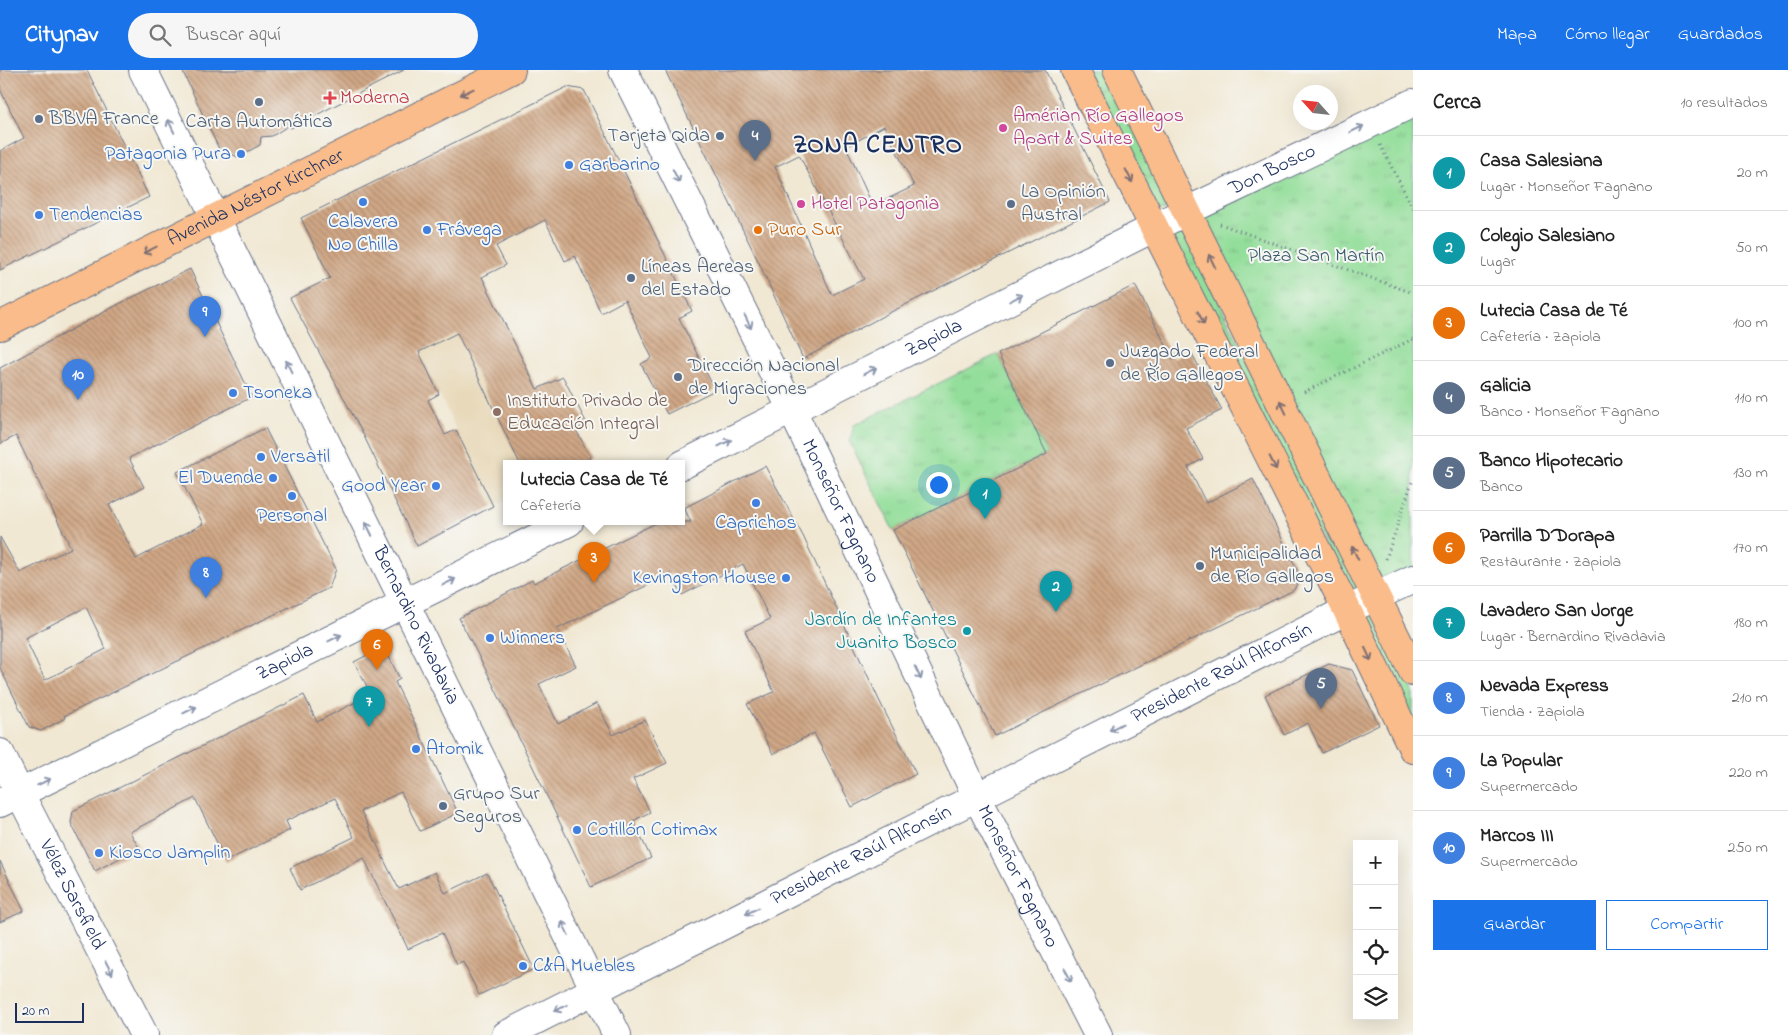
<!DOCTYPE html>
<html lang="es">
<meta charset="utf-8">
<style>
body{margin:0;font-family:"Indie Flower",sans-serif;background:#f6f6f6;color:#222}
.controls{position:absolute;right:15px;bottom:15px;display:grid;overflow:hidden;border-radius:0px;box-shadow:0 5px 20px #0002}
.controls button{width:45px;height:45px;display:grid;place-items:center;padding:0;border:0;border-bottom:1px solid #e0e0e0;background:#fff;color:#222;font:25px sans-serif}
.compass{position:absolute;left:1293px;top:15px;width:45px;height:45px;border-radius:50%;background:#fff;box-shadow:0 5px 20px #0002;rotate:297deg}
.scale{position:absolute;left:15px;bottom:12px;width:69px;box-sizing:border-box;padding-left:5px;border:2px solid #1b2f5e;border-top:0;font-size:14px;line-height:18px;white-space:nowrap;color:#1b2f5e;-webkit-text-stroke:4px #f6f6f2;paint-order:stroke}
.you{position:absolute;left:938px;top:414px;width:18px;height:18px;margin:-12px;border:4px solid #fff;border-radius:50%;background:#1a73e8;box-shadow:0 0 0 8px #1a73e833}
.badge{display:grid;place-items:center;width:32px;height:32px;border-radius:50%;background:#1a73e8;color:#fff;font-size:16px;font-weight:700}
.pin{position:absolute;translate:-50% -41px;filter:drop-shadow(0 1px 2px #0008)}
.pin::after{content:'';position:absolute;top:26px;width:18px;height:15px;background:inherit;clip-path:polygon(0 0,100% 0,50% 100%)}
.popup{position:absolute;left:503px;top:390px;width:182px;height:65px;box-sizing:border-box;display:grid;place-content:center;border-radius:0px;background:#fff;filter:drop-shadow(0 1px 4px #0005);font-size:16px;white-space:nowrap;color:#767676}
.popup b{font-size:19px;color:#222}
.popup::after{content:'';position:absolute;left:50%;top:100%;margin-left:-10px;border:10px solid transparent;border-top-color:#fff}
.list{margin:0;padding:0;list-style:none}
h2{display:flex;justify-content:space-between;align-items:center;height:65px;margin:0;padding:0 20px;font-size:21px}
h2 small{font-size:16px;font-weight:400;color:#767676}
.list li{display:grid;grid-template-columns:32px 1fr auto;gap:15px;align-items:center;box-sizing:border-box;height:75px;padding:0 20px;border-top:1px solid #e0e0e0}
.list b{display:block;font-size:19px;white-space:nowrap}
.list p{margin:0;font-size:16px;white-space:nowrap;color:#767676}
.list em{font-size:16px;font-style:normal;color:#767676}
.actions{display:flex;gap:10px;padding:15px 20px}
.actions a{flex:1;padding:11px 0;border:1px solid #1a73e8;border-radius:0px;text-align:center;font-size:18px;color:#1a73e8}
.actions .main{background:#1a73e8;color:#fff}
.icon{flex:none;width:28px;height:28px;fill:none;stroke:currentColor;stroke-width:2;stroke-linecap:round;stroke-linejoin:round}
.map{position:relative;flex:none;width:1413px;height:965px;overflow:hidden}
header{display:flex;align-items:center;gap:30px;box-sizing:border-box;height:70px;padding:0 25px;background:#1a73e8;color:#fff}
header strong{font-size:24px}
nav{display:flex;gap:28px;margin-inline-start:auto;font-size:18px}
.search{width:350px;height:45px;background:#f6f6f6;display:flex;align-items:center;gap:12px;box-sizing:border-box;padding:0 18px;border-radius:28px;color:#767676;font-size:19px}
main{display:flex}
aside{flex:1;background:#fff}
.map>svg:first-child{display:block}
</style>
<header>
<strong>Citynav</strong>
<div class="search"><svg class="icon" aria-label="search" viewBox="0 0 24 24"><circle cx="10" cy="10" r="6"/><path d="M15 15l6 6"/></svg>Buscar aquí</div>
<nav><a>Mapa</a><a>Cómo llegar</a><a>Guardados</a></nav>
</header>
<main>
<div class="map">
<svg width="1413" height="965" viewBox="0 0 1413 965">
<defs>
<pattern id="park-tufts" width="24" height="20" patternUnits="userSpaceOnUse" patternTransform="scale(1.25)"><rect width="24" height="20" fill="#93de9a"/><path d="M3 7l-1-3M5 7V3M7 7l1-3M15 17l-1-3M17 17v-4M19 17l1-3" fill="none" stroke="#7ebf87"/></pattern>
<pattern id="building-back-hatch" width="6" height="6" patternUnits="userSpaceOnUse" patternTransform="scale(1.25)"><rect width="6" height="6" fill="#d0a785"/><path d="M-1 5l2 2M0 0l6 6M5-1l2 2" fill="none" stroke="#a88870"/></pattern>
</defs>
<rect width="100%" height="100%" fill="#f6f6f2"/>
<filter id="ink" filterUnits="userSpaceOnUse"><feTurbulence type="fractalNoise" baseFrequency=".02" numOctaves="2"/><feDisplacementMap in="SourceGraphic" scale="10" xChannelSelector="R" yChannelSelector="G"/><feConvolveMatrix kernelMatrix="1 2 1 2 8 2 1 2 1" color-interpolation-filters="sRGB"/></filter>
<filter id="wash" filterUnits="userSpaceOnUse"><feTurbulence type="fractalNoise" baseFrequency=".0096" numOctaves="4" result="noise"/><feDisplacementMap in="SourceGraphic" scale="20" xChannelSelector="R" yChannelSelector="G"/><feGaussianBlur stdDeviation="1.12" result="paint"/><feColorMatrix in="noise" values="0 0 0 0 0 0 0 0 0 0 0 0 0 0 0 0 0 1.4 0 .05"/><feComposite in="paint" operator="in"/></filter>
<g filter="url(#wash)">
<rect width="100%" height="100%" fill="#f1e8d3"/>
<path fill="#e8d9ba" d="M499,242l74,152h-67v36l-13,6 -74,-154z"/>
<g fill="url(#park-tufts)" stroke="#57867c">
<path d="M1084,0h23l63,133 -4,7 -7,1z"/>
<path d="M1413,33v476l-37,18 -189,-386z"/>
<path d="M1183,159l177,360 -6,3 -8,-3 -174,-353 2,-4z"/>
<path d="M998,284l49,100 -154,76 -43,-88 4,-17z"/>
<path d="M1374,541l39,80v39l-52,-116z"/>
</g>
<g id="blocks">
<g fill="url(#building-back-hatch)" fill-rule="evenodd">
<path d="M0,0h87l62,127 -149,73v-119l24,-13 -24,-49z"/>
<path d="M182,0h222l-113,58 -3,-2 -16,10 -11,1 -1,8 -22,12 -19,-8z"/>
<path d="M665,0h380l65,132 -227,114 -80,43 -44,-96zM884,56l30,60 -41,20 -27,-59zM799,85l65,124 -32,16 -57,-128z"/>
<path d="M567,17l17,3 64,130 44,91 -13,7 36,72 -48,24 -26,-50 11,-6 -27,-58 -24,13 -26,-57 -10,5 -20,-41 -49,26 10,19 -24,12 55,112 26,-12 24,47 -11,6 15,28 -12,6h-59l-63,-131 -38,19 20,42 -11,6 17,35 11,-5 37,76 -76,40 -54,-112 -73,-136 40,-20 -29,-60z"/>
<path d="M190,199l62,128 -123,61 15,29 -35,18 27,54 67,-35 -26,-52 88,-44 71,141 -7,19 -265,128 1,2 -24,13 -12,-4 -29,-59v-131l20,36 51,-25 -55,-112 -16,8v-76l119,-64zM86,537l20,42 -61,31 -20,-42z"/>
<path d="M1135,215l38,74 17,-9 32,60 -36,18 17,31 -15,8 18,36 47,-24 47,97 -6,14 -299,146 -102,-206 154,-76 -49,-100z"/>
<path d="M765,396l38,70 76,164 37,74 -64,33 -38,-74 -41,21 -26,-50 27,-12 -29,-61 25,-12 -27,-55 -61,31 -11,-21 -114,55 19,37 -37,18 19,40 39,-21 16,32 32,-15 22,43 -34,16 17,33 -17,9 18,37 -60,29 -103,-213 -29,-56 73,-38 2,3 124,-61h33l-7,-14z"/>
<path d="M375,581l12,2 13,26 -5,3 63,131 -38,18 -19,-39 -40,19 27,57 11,21 36,-17 10,21 42,-20 47,96 -55,26 -16,-33 -6,3 -15,-32 -34,16 -44,-91 -64,32 -10,-22 64,-31 -19,-39 -49,23 4,9 -64,31 -31,-63 -65,34 9,16 -44,23 -24,-48 2,-12 231,-116 13,27 54,-28 -17,-32z"/>
<path d="M1329,594l23,6 27,55 -57,28 -14,-30 -24,12 -19,-40z"/>
<path d="M0,791l24,50 -24,11z"/>
</g>
</g>
</g>
<g filter="url(#ink)">
<use href="#blocks" fill-opacity="0" stroke="#667087" stroke-width="1"/>
<g fill="none" stroke-linecap="round" stroke-linejoin="round">
<defs>
<g id="minor">
<path id="s1" d="M143,0l474,965"/>
<path id="s2" d="M623,0l169,340 185,387 121,238"/>
<path id="s3" d="M682,395l505,-254 226,-108"/>
<path id="s4" d="M0,683l20,41 124,241"/>
<path id="s5" d="M0,733l569,-281"/>
<path id="s6" d="M506,965l841,-425 66,-31"/>
</g>
<g id="major">
<path d="M1075,0l272,540 66,139"/>
<path d="M1117,0l296,602"/>
<path id="s7" d="M0,256l511,-256"/>
</g>
</defs>
<use href="#minor" stroke="#667087" stroke-width="30"/>
<use href="#major" stroke="#667087" stroke-width="30"/>
<g stroke="#667087" stroke-width="3" stroke-dasharray="1 4" stroke-linecap="butt">
<path d="M1380,75l33,63"/>
<path d="M1220,154l193,69"/>
<path d="M1304,322l109,-53"/>
<path d="M1386,489l27,-80"/>
</g>
<use href="#minor" stroke="#fff" stroke-width="28"/>
<use href="#major" stroke="#f9bc8a" stroke-width="28"/>
</g>
<defs><path id="oneway-shaft" d="M-6 0H5M1.5-3L5.5 0L1.5 3" fill="none" stroke-width="1.6" stroke-linecap="round" stroke-linejoin="round" transform="scale(1.25)"/></defs>
<g stroke="#7f6e72">
<use href="#oneway-shaft" transform="translate(467 22) rotate(154)"/>
<use href="#oneway-shaft" transform="translate(1129 106) rotate(63)"/>
<use href="#oneway-shaft" transform="translate(150 180) rotate(153)"/>
<use href="#oneway-shaft" transform="translate(1212 191) rotate(-116)"/>
<use href="#oneway-shaft" transform="translate(1201 248) rotate(63)"/>
<use href="#oneway-shaft" transform="translate(1283 337) rotate(-116)"/>
<use href="#oneway-shaft" transform="translate(1273 393) rotate(63)"/>
<use href="#oneway-shaft" transform="translate(1355 483) rotate(-116)"/>
<use href="#oneway-shaft" transform="translate(1368 584) rotate(65)"/>
</g>
<g stroke="#8d97ae">
<use href="#oneway-shaft" transform="translate(171 56) rotate(-116)"/>
<use href="#oneway-shaft" transform="translate(1357 59) rotate(-26)"/>
<use href="#oneway-shaft" transform="translate(676 106) rotate(64)"/>
<use href="#oneway-shaft" transform="translate(1016 228) rotate(-27)"/>
<use href="#oneway-shaft" transform="translate(748 252) rotate(64)"/>
<use href="#oneway-shaft" transform="translate(289 297) rotate(-116)"/>
<use href="#oneway-shaft" transform="translate(870 301) rotate(-27)"/>
<use href="#oneway-shaft" transform="translate(725 373) rotate(-27)"/>
<use href="#oneway-shaft" transform="translate(369 459) rotate(-116)"/>
<use href="#oneway-shaft" transform="translate(449 512) rotate(-27)"/>
<use href="#oneway-shaft" transform="translate(335 568) rotate(-26)"/>
<use href="#oneway-shaft" transform="translate(918 603) rotate(64)"/>
<use href="#oneway-shaft" transform="translate(190 640) rotate(-26)"/>
<use href="#oneway-shaft" transform="translate(1116 657) rotate(153)"/>
<use href="#oneway-shaft" transform="translate(44 712) rotate(-26)"/>
<use href="#oneway-shaft" transform="translate(752 841) rotate(153)"/>
<use href="#oneway-shaft" transform="translate(565 858) rotate(-116)"/>
<use href="#oneway-shaft" transform="translate(109 898) rotate(63)"/>
<use href="#oneway-shaft" transform="translate(1068 905) rotate(63)"/>
<use href="#oneway-shaft" transform="translate(561 938) rotate(153)"/>
</g>
</g>
<path fill="#e0444e" stroke="#f6f6f2" stroke-width="2" d="M327.5 20.5h5v5h5v5h-5v5h-5v-5h-5v-5h5z"/>
<g fill="#5c6f8a" stroke="#f6f6f2" stroke-width="2">
<circle cx="259" cy="32" r="5"/>
<circle cx="39" cy="49" r="5"/>
<circle cx="720" cy="66" r="5"/>
<circle cx="1011" cy="134" r="5"/>
<circle cx="631" cy="208" r="5"/>
<circle cx="1110" cy="293" r="5"/>
<circle cx="678" cy="307" r="5"/>
<circle cx="1200" cy="496" r="5"/>
<circle cx="443" cy="736" r="5"/>
</g>
<g fill="#d1479c" stroke="#f6f6f2" stroke-width="2">
<circle cx="1003" cy="58" r="5"/>
<circle cx="801" cy="134" r="5"/>
</g>
<g fill="#3f7fe0" stroke="#f6f6f2" stroke-width="2">
<circle cx="241" cy="84" r="5"/>
<circle cx="569" cy="95" r="5"/>
<circle cx="363" cy="132" r="5"/>
<circle cx="39" cy="145" r="5"/>
<circle cx="427" cy="160" r="5"/>
<circle cx="233" cy="323" r="5"/>
<circle cx="261" cy="387" r="5"/>
<circle cx="273" cy="408" r="5"/>
<circle cx="436" cy="416" r="5"/>
<circle cx="292" cy="426" r="5"/>
<circle cx="756" cy="433" r="5"/>
<circle cx="786" cy="508" r="5"/>
<circle cx="490" cy="568" r="5"/>
<circle cx="416" cy="679" r="5"/>
<circle cx="577" cy="760" r="5"/>
<circle cx="99" cy="783" r="5"/>
<circle cx="523" cy="896" r="5"/>
</g>
<circle fill="#e8710a" stroke="#f6f6f2" stroke-width="2" cx="758" cy="160" r="5"/>
<circle fill="#8d6e63" stroke="#f6f6f2" stroke-width="2" cx="497" cy="342" r="5"/>
<circle fill="#0f9aa8" stroke="#f6f6f2" stroke-width="2" cx="967" cy="561" r="5"/>
<g text-anchor="middle" dominant-baseline="central" stroke-width="4" stroke-linejoin="round" paint-order="stroke">
<g font-size="20" fill="#be3a42" stroke="#f6f6f2" text-anchor="start">
<text x="340" y="28">Moderna</text>
</g>
<g font-size="20" fill="#b23c85" stroke="#f6f6f2" text-anchor="start">
<text x="1013" y="46">Amérian Río Gallegos<tspan x="1013" dy="23">Apart &amp; Suites</tspan></text>
<text x="811" y="134">Hotel Patagonia</text>
</g>
<g font-size="20" fill="#4e5e75" stroke="#f6f6f2" text-anchor="start">
<text x="49" y="49">BBVA France</text>
<text x="259" y="52" text-anchor="middle">Carta Automática</text>
<text x="710" y="66" text-anchor="end">Tarjeta Qida</text>
<text x="1021" y="122">La Opinión<tspan x="1021" dy="23">Austral</tspan></text>
<text x="641" y="197">Líneas Aereas<tspan x="641" dy="23">del Estado</tspan></text>
<text x="1120" y="282">Juzgado Federal<tspan x="1120" dy="23">de Río Gallegos</tspan></text>
<text x="688" y="296">Dirección Nacional<tspan x="688" dy="23">de Migraciones</tspan></text>
<text x="1210" y="484">Municipalidad<tspan x="1210" dy="23">de Río Gallegos</tspan></text>
<text x="453" y="724">Grupo Sur<tspan x="453" dy="23">Seguros</tspan></text>
</g>
<g font-size="20" fill="#366cbe" stroke="#f6f6f2" text-anchor="start">
<text x="231" y="84" text-anchor="end">Patagonia Pura</text>
<text x="579" y="95">Garbarino</text>
<text x="49" y="145">Tendencias</text>
<text x="363" y="152" text-anchor="middle">Calavera<tspan x="363" dy="23">No Chilla</tspan></text>
<text x="437" y="160">Frávega</text>
<text x="243" y="323">Tsoneka</text>
<text x="271" y="387">Versatil</text>
<text x="263" y="408" text-anchor="end">El Duende</text>
<text x="426" y="416" text-anchor="end">Good Year</text>
<text x="292" y="446" text-anchor="middle">Personal</text>
<text x="756" y="453" text-anchor="middle">Caprichos</text>
<text x="776" y="508" text-anchor="end">Kevingston House</text>
<text x="500" y="568">Winners</text>
<text x="426" y="679">Atomik</text>
<text x="587" y="760">Cotillón Cotimax</text>
<text x="109" y="783">Kiosco Jamplin</text>
<text x="533" y="896">C&amp;A Muebles</text>
</g>
<g font-size="20" fill="#1b2f5e" stroke="#f6f6f2">
<text stroke="none"><textPath href="#s3" startOffset="660">Don Bosco</textPath></text>
<text stroke="none"><textPath href="#s7" startOffset="286">Avenida Néstor Kirchner</textPath></text>
<text stroke="none"><textPath href="#s3" startOffset="282">Zapiola</textPath></text>
<text stroke="none"><textPath href="#s2" startOffset="492">Monseñor Fagnano</textPath></text>
<text stroke="none"><textPath href="#s1" startOffset="619">Bernardino Rivadavia</textPath></text>
<text stroke="none"><textPath href="#s5" startOffset="318">Zapiola</textPath></text>
<text stroke="none"><textPath href="#s6" startOffset="802">Presidente Raúl Alfonsín</textPath></text>
<text stroke="none"><textPath href="#s6" startOffset="398">Presidente Raúl Alfonsín</textPath></text>
<text stroke="none"><textPath href="#s2" startOffset="898">Monseñor Fagnano</textPath></text>
<text stroke="none"><textPath href="#s4" startOffset="159">Vélez Sarsfield</textPath></text>
</g>
<g font-size="20" fill="#c56008" stroke="#f6f6f2" text-anchor="start">
<text x="768" y="160">Puro Sur</text>
</g>
<g font-size="20" fill="#395b6d" stroke="#f6f6f2">
<text x="1316" y="186">Plaza San Martín</text>
</g>
<g font-size="20" fill="#785e54" stroke="#f6f6f2" text-anchor="start">
<text x="507" y="331">Instituto Privado de<tspan x="507" dy="23">Educación Integral</tspan></text>
</g>
<g font-size="20" fill="#0d838f" stroke="#f6f6f2" text-anchor="end">
<text x="957" y="550">Jardín de Infantes<tspan x="957" dy="23">Juanito Bosco</tspan></text>
</g>
<g font-size="25" font-weight="bold" letter-spacing="1" fill="#1b2f5e" stroke="#f6f6f2">
<text x="878" y="76">ZONA CENTRO</text>
</g>
</g>
</svg>
<div class="controls">
<button>+</button>
<button>−</button>
<button><svg class="icon" aria-label="locate" viewBox="0 0 24 24"><circle cx="12" cy="12" r="6"/><path d="M12 2v4M12 18v4M2 12h4M18 12h4"/></svg></button>
<button><svg class="icon" aria-label="layers" viewBox="0 0 24 24"><path d="M12 4l9 5-9 5-9-5zM3 14l9 5 9-5"/></svg></button>
</div>
<svg class="compass" viewBox="-18 -18 36 36"><path d="M0-13l5 13h-10z" fill="#e53935"/><path d="M0 13l5-13h-10z" fill="#767676"/></svg>
<div class="scale">20 m</div>
<div class="you"></div>
<div class="pin badge" style="left:985px;top:449px;background:#0f9aa8">1</div>
<div class="pin badge" style="left:1056px;top:542px;background:#0f9aa8">2</div>
<div class="pin badge" style="left:594px;top:513px;background:#e8710a">3</div>
<div class="popup"><b>Lutecia Casa de Té</b>Cafetería</div>
<div class="pin badge" style="left:755px;top:91px;background:#5c6f8a">4</div>
<div class="pin badge" style="left:1321px;top:639px;background:#5c6f8a">5</div>
<div class="pin badge" style="left:377px;top:600px;background:#e8710a">6</div>
<div class="pin badge" style="left:369px;top:657px;background:#0f9aa8">7</div>
<div class="pin badge" style="left:206px;top:528px;background:#3f7fe0">8</div>
<div class="pin badge" style="left:205px;top:267px;background:#3f7fe0">9</div>
<div class="pin badge" style="left:78px;top:330px;background:#3f7fe0">10</div>
</div>
<aside>
<h2>Cerca<small>10 resultados</small></h2>
<ul class="list">
<li><span class="badge" style="background:#0f9aa8">1</span><div><b>Casa Salesiana</b><p>Lugar · Monseñor Fagnano</p></div><em>20 m</em></li>
<li><span class="badge" style="background:#0f9aa8">2</span><div><b>Colegio Salesiano</b><p>Lugar</p></div><em>50 m</em></li>
<li><span class="badge" style="background:#e8710a">3</span><div><b>Lutecia Casa de Té</b><p>Cafetería · Zapiola</p></div><em>100 m</em></li>
<li><span class="badge" style="background:#5c6f8a">4</span><div><b>Galicia</b><p>Banco · Monseñor Fagnano</p></div><em>110 m</em></li>
<li><span class="badge" style="background:#5c6f8a">5</span><div><b>Banco Hipotecario</b><p>Banco</p></div><em>130 m</em></li>
<li><span class="badge" style="background:#e8710a">6</span><div><b>Parrilla D´Dorapa</b><p>Restaurante · Zapiola</p></div><em>170 m</em></li>
<li><span class="badge" style="background:#0f9aa8">7</span><div><b>Lavadero San Jorge</b><p>Lugar · Bernardino Rivadavia</p></div><em>180 m</em></li>
<li><span class="badge" style="background:#3f7fe0">8</span><div><b>Nevada Express</b><p>Tienda · Zapiola</p></div><em>210 m</em></li>
<li><span class="badge" style="background:#3f7fe0">9</span><div><b>La Popular</b><p>Supermercado</p></div><em>220 m</em></li>
<li><span class="badge" style="background:#3f7fe0">10</span><div><b>Marcos III</b><p>Supermercado</p></div><em>250 m</em></li>
</ul>
<div class="actions"><a class="main">Guardar</a><a>Compartir</a></div>
</aside>
</main>
